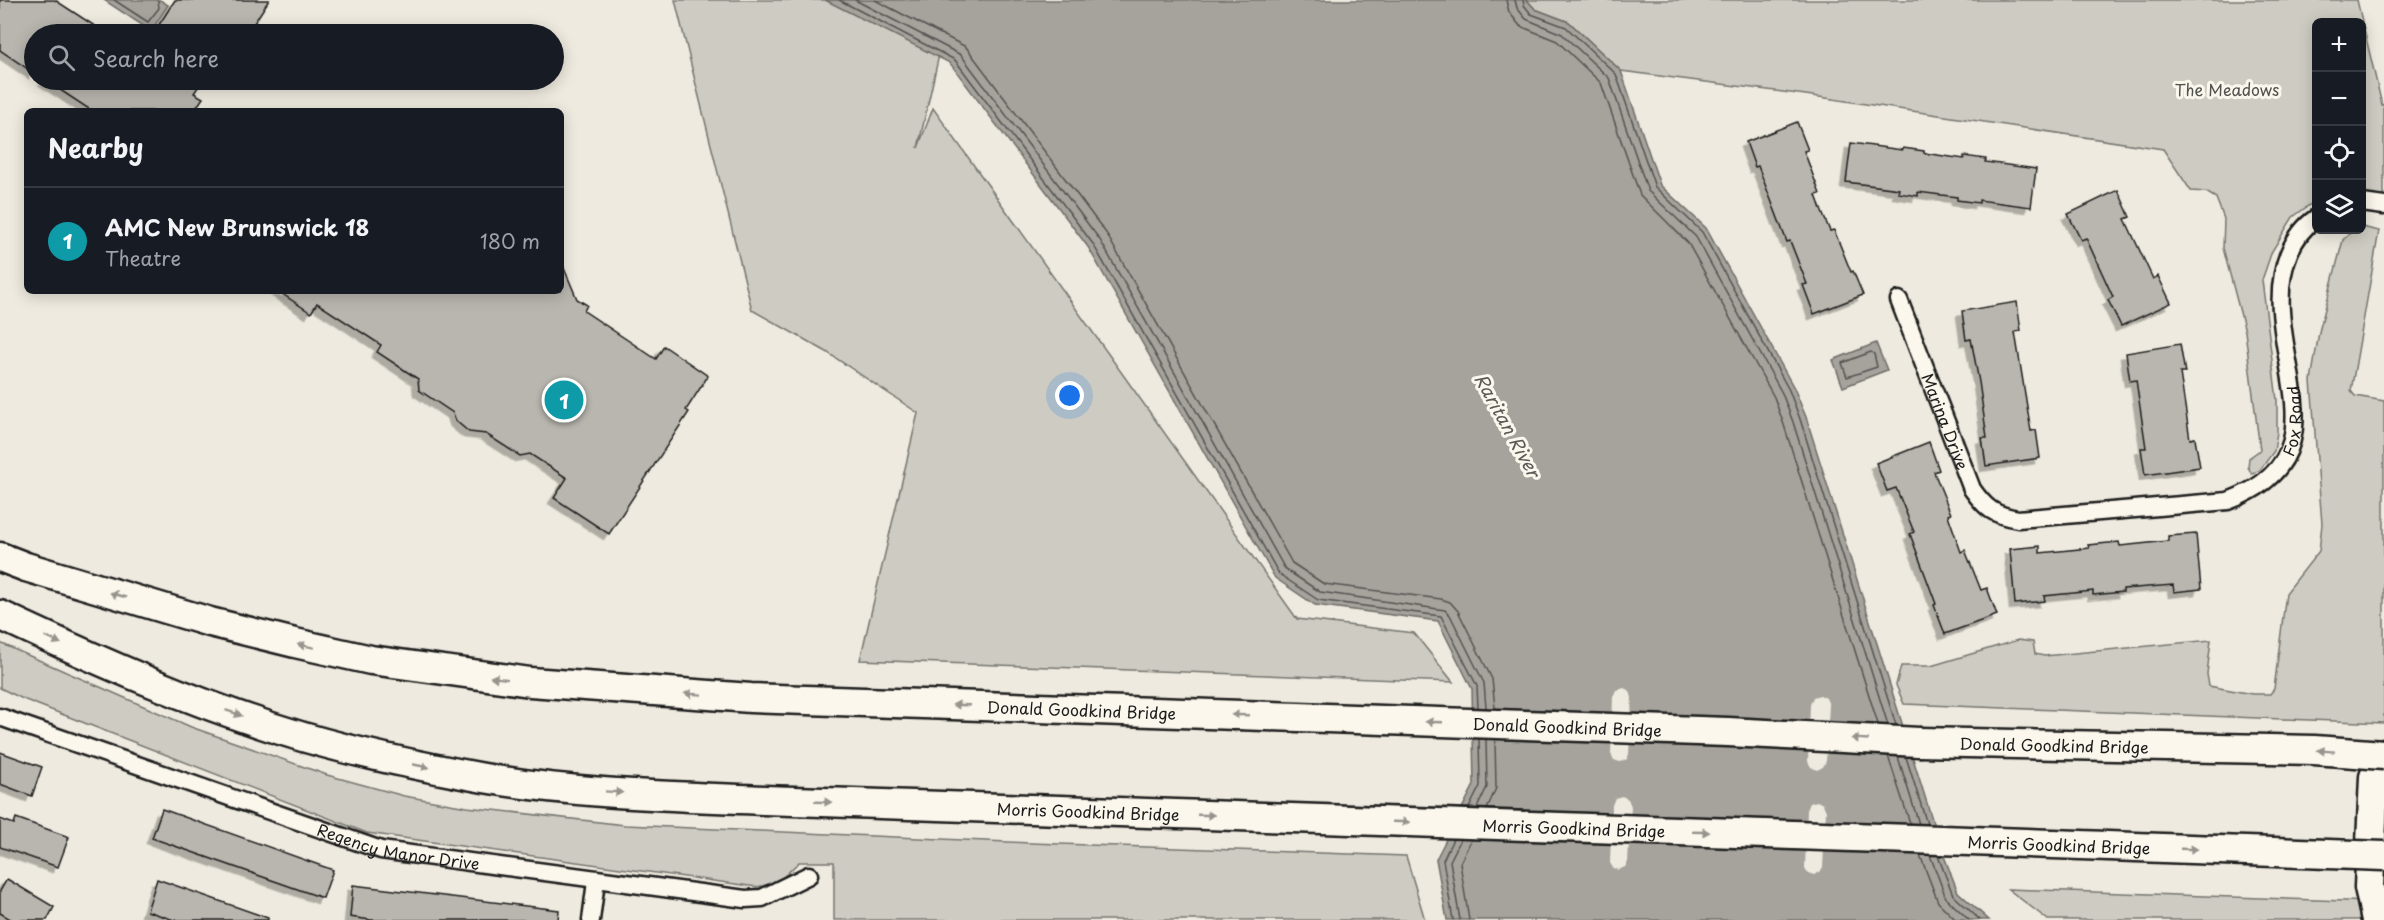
<!DOCTYPE html>
<meta charset="utf-8">
<style>
body{margin:0;font-family:"Playpen Sans",sans-serif;background:#20242c;color:#f1f3f6}
.controls{position:absolute;right:18px;top:18px;display:grid;overflow:hidden;border-radius:9px;box-shadow:0 3px 15px #0003}
.controls button{width:54px;height:54px;display:grid;place-items:center;padding:0;border:0;border-bottom:2px solid #363941;background:#171b24;color:#f1f3f6;font:30px sans-serif}
.you{position:absolute;left:1070px;top:396px;width:21px;height:21px;margin:-15px;border:4px solid #fff;border-radius:50%;background:#1a73e8;box-shadow:0 0 0 9px #1a73e833}
.badge{display:grid;place-items:center;width:39px;height:39px;border-radius:50%;background:#db2777;color:#fff;font-size:20px;font-weight:700}
.pin{position:absolute;translate:-50% -50%;border:3px solid #fff;box-shadow:0 2px 6px #0006}
.list{margin:0;padding:0;list-style:none}
h2{display:flex;justify-content:space-between;align-items:center;height:78px;margin:0;padding:0 24px;font-size:26px}
h2 small{font-size:20px;font-weight:400;color:#9ea1a6}
.list li{display:grid;grid-template-columns:39px 1fr auto;gap:18px;align-items:center;box-sizing:border-box;height:108px;padding:0 24px;border-top:2px solid #363941}
.list b{display:block;font-size:22px;white-space:nowrap}
.list p{margin:0;font-size:20px;white-space:nowrap;color:#9ea1a6}
.list em{font-size:20px;font-style:normal;color:#9ea1a6}
.icon{flex:none;width:33px;height:33px;fill:none;stroke:currentColor;stroke-width:2;stroke-linecap:round;stroke-linejoin:round}
.map{position:relative;flex:none;width:2384px;height:920px;overflow:hidden}
.search{position:absolute;background:#171b24;box-shadow:0 3px 15px #0003;left:24px;top:24px;width:540px;height:66px;display:flex;align-items:center;gap:15px;box-sizing:border-box;padding:0 21px;border-radius:33px;color:#9ea1a6;font-size:22px}
.panel{position:absolute;background:#171b24;box-shadow:0 3px 15px #0003;left:24px;top:108px;width:540px;height:186px;border-radius:9px}
.map>svg:first-child{display:block}
</style>
<div class="map">
<svg width="2384" height="920" viewBox="0 0 2384 920">
<defs>
<filter id="shadow"><feDropShadow dx="-5.5" dy="5.5" stdDeviation="0" flood-color="#0004"/></filter>
</defs>
<rect width="100%" height="100%" fill="#eeeadf"/>
<filter id="ink" filterUnits="userSpaceOnUse"><feTurbulence type="fractalNoise" baseFrequency=".0167" numOctaves="2"/><feDisplacementMap in="SourceGraphic" scale="12" xChannelSelector="R" yChannelSelector="G"/><feConvolveMatrix kernelMatrix="1 2 1 2 8 2 1 2 1" color-interpolation-filters="sRGB"/></filter>
<g filter="url(#ink)">
<g fill="#ceccc2" stroke="#75746f" stroke-width="1.5">
<path d="M675,0h213l51,55 -21,93 15,-40 364,511 117,14 39,49 -593,-22 58,-247 -93,-62 -73,-41z"/>
<path d="M1527,0h830l25,105h2v101l-22,-3v-181h-46v178l-23,17 -21,34 -10,29 15,120v32l-3,19 -14,19 -8,4 -4,-7 1,-9 11,-8 -15,-119 -22,-83 1,-29 -8,-21 -10,-6 -15,-1 -28,-42 -357,-54 -185,-24 -52,-49 -34,-13z"/>
<path d="M2362,227l17,4 -28,160 4,5 29,5v322l-480,-19 -8,-19 5,-19h30l87,-26 15,2 2,12 9,2 167,-16 -4,34 2,12 43,8h18l4,-5 12,-96 33,-42 3,-27 -11,-143 8,-49 24,-92 8,-8 11,-2z"/>
<path d="M0,643l191,84 136,48 77,21 63,11 158,18 405,18 376,13 19,64h-591v-58h-35l-21,20 -21,5 -390,-54 -344,-134 -23,-11z"/>
<path d="M2008,889l366,13 5,18h-331z"/>
</g>
<g fill="#a6a39d" stroke="#6f6d69" stroke-width="1.5">
<path d="M104,0h56l8,5 -17,26z"/>
<path d="M825,0h702l8,9 34,13 52,49 39,114 46,43 88,160 12,29 136,434 16,41 31,28h-542l-11,-61 38,-74 -2,-96 -34,-68 -123,-16 -40,-27 -187,-331 -138,-184z"/>
<path d="M1876,343l11,27 -44,17 -10,-27z"/>
</g>
<g fill="#eeeadf">
<path d="M1624,688l6,3 2,7 -3,56 -2,5 -7,3 -6,-2 -3,-6 2,-57 3,-7z"/>
<path d="M1820,695l6,3 3,7 -3,56 -3,6 -6,3 -6,-3 -3,-5 2,-57 3,-8z"/>
<path d="M1622,796l6,3 3,7 -3,56 -3,5 -7,3 -5,-2 -3,-5 2,-58 3,-7z"/>
<path d="M1817,801l6,3 3,7 -3,56 -3,5 -6,3 -6,-2 -3,-5 2,-58 3,-7z"/>
</g>
<g fill="none" stroke-linecap="round" stroke-linejoin="round">
<g stroke="#535250" stroke-width="1.5">
<path d="M114,0l34,22 11,-14 -1,-8"/>
<path d="M839,0l116,60 138,184 186,330 39,26 123,16 36,70 1,22"/>
<path d="M855,0l106,55 139,185 185,329 35,23 125,18 5,5 34,68 2,25"/>
<path d="M875,0l91,47 140,186 186,330 32,21 117,15 9,3 8,9 34,68 3,29"/>
<path d="M1506,0l3,12 11,14 37,15 44,42 39,112 48,48 86,154 10,28 94,299"/>
<path d="M1515,0l2,8 9,11 36,15 47,44 39,113 48,46 86,156 11,29 95,303"/>
<path d="M1523,0l1,5 7,9 35,13 50,47 39,113 47,45 87,158 11,29 96,306"/>
<path d="M1871,352l3,2 3,13 -30,10 -5,-14z"/>
<path d="M1888,756l22,67"/>
<path d="M1898,757l21,67"/>
<path d="M1906,757l21,67"/>
<path d="M1469,808l11,-22 -1,-47"/>
<path d="M1477,808l10,-21 -1,-48"/>
<path d="M1487,809l9,-21 -1,-48"/>
<path d="M1920,855l18,47 18,18"/>
<path d="M1930,855l16,43 23,22"/>
<path d="M1938,856l15,39 27,25"/>
<path d="M1453,920l-10,-60 10,-21"/>
<path d="M1460,920l-10,-59 11,-22"/>
<path d="M1469,920l-9,-57 11,-23"/>
</g>
</g>
<g fill="#b9b6af" stroke="#1c1c1c" stroke-width="1.5" filter="url(#shadow)">
<path d="M0,0h55l52,34h-73v39l-34,-23z"/>
<path d="M175,0h94l-22,34 -10,-6 -4,6h-80z"/>
<path d="M45,80h158l-9,13 9,5 -9,13h-102z"/>
<path d="M1797,122l11,28 -4,1 16,43 -4,1 6,17 8,19 4,-1 17,42 2,-1 10,24 -49,19 -11,-29 4,-1 -17,-43 -3,1 -29,-76 -3,1 -9,-25z"/>
<path d="M1851,143l51,7 1,-2 21,3v2l40,6v-3l22,3 -1,3 51,7 -5,38 -52,-7v3l-22,-3v-3l-39,-5v4l-20,-3 1,-4 -53,-7z"/>
<path d="M2118,190l12,27 -5,2 28,60 5,-3 13,27 -50,23 -13,-26 5,-3 -27,-59 -5,2 -13,-26z"/>
<path d="M561,261l16,38 10,6 -3,6 72,48 8,-13 44,30 -22,34 3,2 -80,122 -55,-36 13,-20 -37,-24 -10,2 -34,-22 -17,-2 -13,-11 -3,-8 -34,-23 -1,-11 -41,-27 4,-7 -64,-42 -6,10 -33,-22h283z"/>
<path d="M2017,302l4,29 -6,1 16,99 5,-1 4,28 -54,8 -4,-28h5l-8,-56 -8,-43 -5,1 -4,-29z"/>
<path d="M2180,344l5,29h-5l10,66 5,-1 5,29 -55,8 -4,-27h5l-10,-68 -6,1 -4,-28z"/>
<path d="M1929,442l10,28 -5,2 17,42 -3,1 13,37 4,-2 16,40 6,-2 10,27 -52,19 -11,-29 2,-1 -26,-70 4,-2 -18,-44 -9,3 -11,-28z"/>
<path d="M2196,534l5,55 -27,3 -1,-7 -50,4v3l-30,3v-4l-49,5 1,5 -30,3 -5,-55 30,-3v7l49,-5 -1,-3 31,-3 1,4 48,-5v-5z"/>
<path d="M0,752l42,15 -10,29 -32,-12z"/>
<path d="M162,809l171,61 -10,28 -171,-60z"/>
<path d="M16,818l53,19 -11,30 -58,-20v-28l14,5z"/>
<path d="M7,879l47,28 -7,13h-35l-12,-7v-22z"/>
<path d="M157,879l111,39v2h-94l-27,-9z"/>
<path d="M353,885l206,25 -1,10h-187l-21,-3z"/>
</g>
<g fill="none" stroke-linecap="round" stroke-linejoin="round">
<defs>
<g id="minor">
<path d="M2362,203l22,3"/>
<path id="s1" d="M1899,300l73,189c14,20 22,26 46,30l210,-18c129,-48 24,-158 61,-248 6,-14 14,-26 27,-35"/>
<path id="s2" d="M0,717l381,133 364,49 17,-1 47,-23"/>
<path d="M591,920l5,-39"/>
</g>
<g id="trunk">
<path id="s3" d="M0,557l26,10 184,55 85,21 76,17 159,22 221,16 977,34 191,10"/>
<path id="s4" d="M0,615c98,46 199,91 303,122 59,17 120,30 181,41 92,16 187,18 280,22l1177,40"/>
<path d="M2376,920l-7,-33 5,-110 10,-23"/>
</g>
</defs>
<use href="#minor" stroke="#1c1c1c" stroke-width="21"/>
<use href="#trunk" stroke="#1c1c1c" stroke-width="33"/>
<use href="#minor" stroke="#fbf7ec" stroke-width="16"/>
<use href="#trunk" stroke="#fbf7ec" stroke-width="28"/>
<defs>
<g id="trunk-bridge">
<path id="s5" d="M1919,742l395,8 70,5"/>
<path id="s6" d="M1941,840l443,16"/>
</g>
</defs>
<use href="#trunk-bridge" stroke="#1c1c1c" stroke-width="33" stroke-linecap="butt"/>
<use href="#trunk-bridge" stroke="#fbf7ec" stroke-width="28"/>
</g>
<defs><path id="oneway-solid" d="M-6-.8H1V-3.2L6.5 0L1 3.2V.8H-6Z" transform="scale(1.5)"/></defs>
<g fill="#97948e">
<use href="#oneway-solid" transform="translate(118 595) rotate(-163)"/>
<use href="#oneway-solid" transform="translate(53 640) rotate(24)"/>
<use href="#oneway-solid" transform="translate(306 646) rotate(-168)"/>
<use href="#oneway-solid" transform="translate(499 678) rotate(-173)"/>
<use href="#oneway-solid" transform="translate(693 694) rotate(-176)"/>
<use href="#oneway-solid" transform="translate(961 705) rotate(-178)"/>
<use href="#oneway-solid" transform="translate(234 713) rotate(19)"/>
<use href="#oneway-solid" transform="translate(1240 715) rotate(-178)"/>
<use href="#oneway-solid" transform="translate(1434 722) rotate(-178)"/>
<use href="#oneway-solid" transform="translate(1860 739) rotate(-177)"/>
<use href="#oneway-solid" transform="translate(2326 751) rotate(-176)"/>
<use href="#oneway-solid" transform="translate(421 766) rotate(11)"/>
<use href="#oneway-solid" transform="translate(614 792) rotate(4)"/>
<use href="#oneway-solid" transform="translate(823 802) rotate(2)"/>
<use href="#oneway-solid" transform="translate(1206 815) rotate(2)"/>
<use href="#oneway-solid" transform="translate(1401 822) rotate(2)"/>
<use href="#oneway-solid" transform="translate(1701 832) rotate(2)"/>
<use href="#oneway-solid" transform="translate(2189 849) rotate(2)"/>
</g>
</g>
<g text-anchor="middle" dominant-baseline="central" stroke-width="6" stroke-linejoin="round" paint-order="stroke">
<g font-size="16" fill="#51514e" stroke="#fbf7ec">
<text x="2227" y="89">The Meadows</text>
</g>
<g font-size="16" fill="#1c1c1c" stroke="#fbf7ec">
<text stroke="none"><textPath href="#s1" startOffset="582">Fox Road</textPath></text>
<text stroke="none"><textPath href="#s1" startOffset="130">Marina Drive</textPath></text>
<text stroke="none"><textPath href="#s3" startOffset="1098">Donald Goodkind Bridge</textPath></text>
<text stroke="none"><textPath href="#s3" startOffset="1584">Donald Goodkind Bridge</textPath></text>
<text stroke="none"><textPath href="#s5" startOffset="135">Donald Goodkind Bridge</textPath></text>
<text stroke="none"><textPath href="#s4" startOffset="1118">Morris Goodkind Bridge</textPath></text>
<text stroke="none"><textPath href="#s4" startOffset="1604">Morris Goodkind Bridge</textPath></text>
<text stroke="none"><textPath href="#s6" startOffset="118">Morris Goodkind Bridge</textPath></text>
<text stroke="none"><textPath href="#s2" startOffset="420">Regency Manor Drive</textPath></text>
</g>
<g font-size="18" font-style="italic" fill="#5a5956" stroke="#fbf7ec">
<text transform="translate(1508 425) rotate(61)">Raritan River</text>
</g>
</g>
</svg>
<div class="controls">
<button>+</button>
<button>−</button>
<button><svg class="icon" aria-label="locate" viewBox="0 0 24 24"><circle cx="12" cy="12" r="6"/><path d="M12 2v4M12 18v4M2 12h4M18 12h4"/></svg></button>
<button><svg class="icon" aria-label="layers" viewBox="0 0 24 24"><path d="M12 4l9 5-9 5-9-5zM3 14l9 5 9-5"/></svg></button>
</div>
<div class="you"></div>
<div class="pin badge" style="left:564px;top:400px;background:#0f9aa8">1</div>
<div class="search"><svg class="icon" aria-label="search" viewBox="0 0 24 24"><circle cx="10" cy="10" r="6"/><path d="M15 15l6 6"/></svg>Search here</div>
<section class="panel">
<h2>Nearby<small></small></h2>
<ul class="list">
<li><span class="badge" style="background:#0f9aa8">1</span><div><b>AMC New Brunswick 18</b><p>Theatre</p></div><em>180 m</em></li>
</ul>
</section>
</div>
